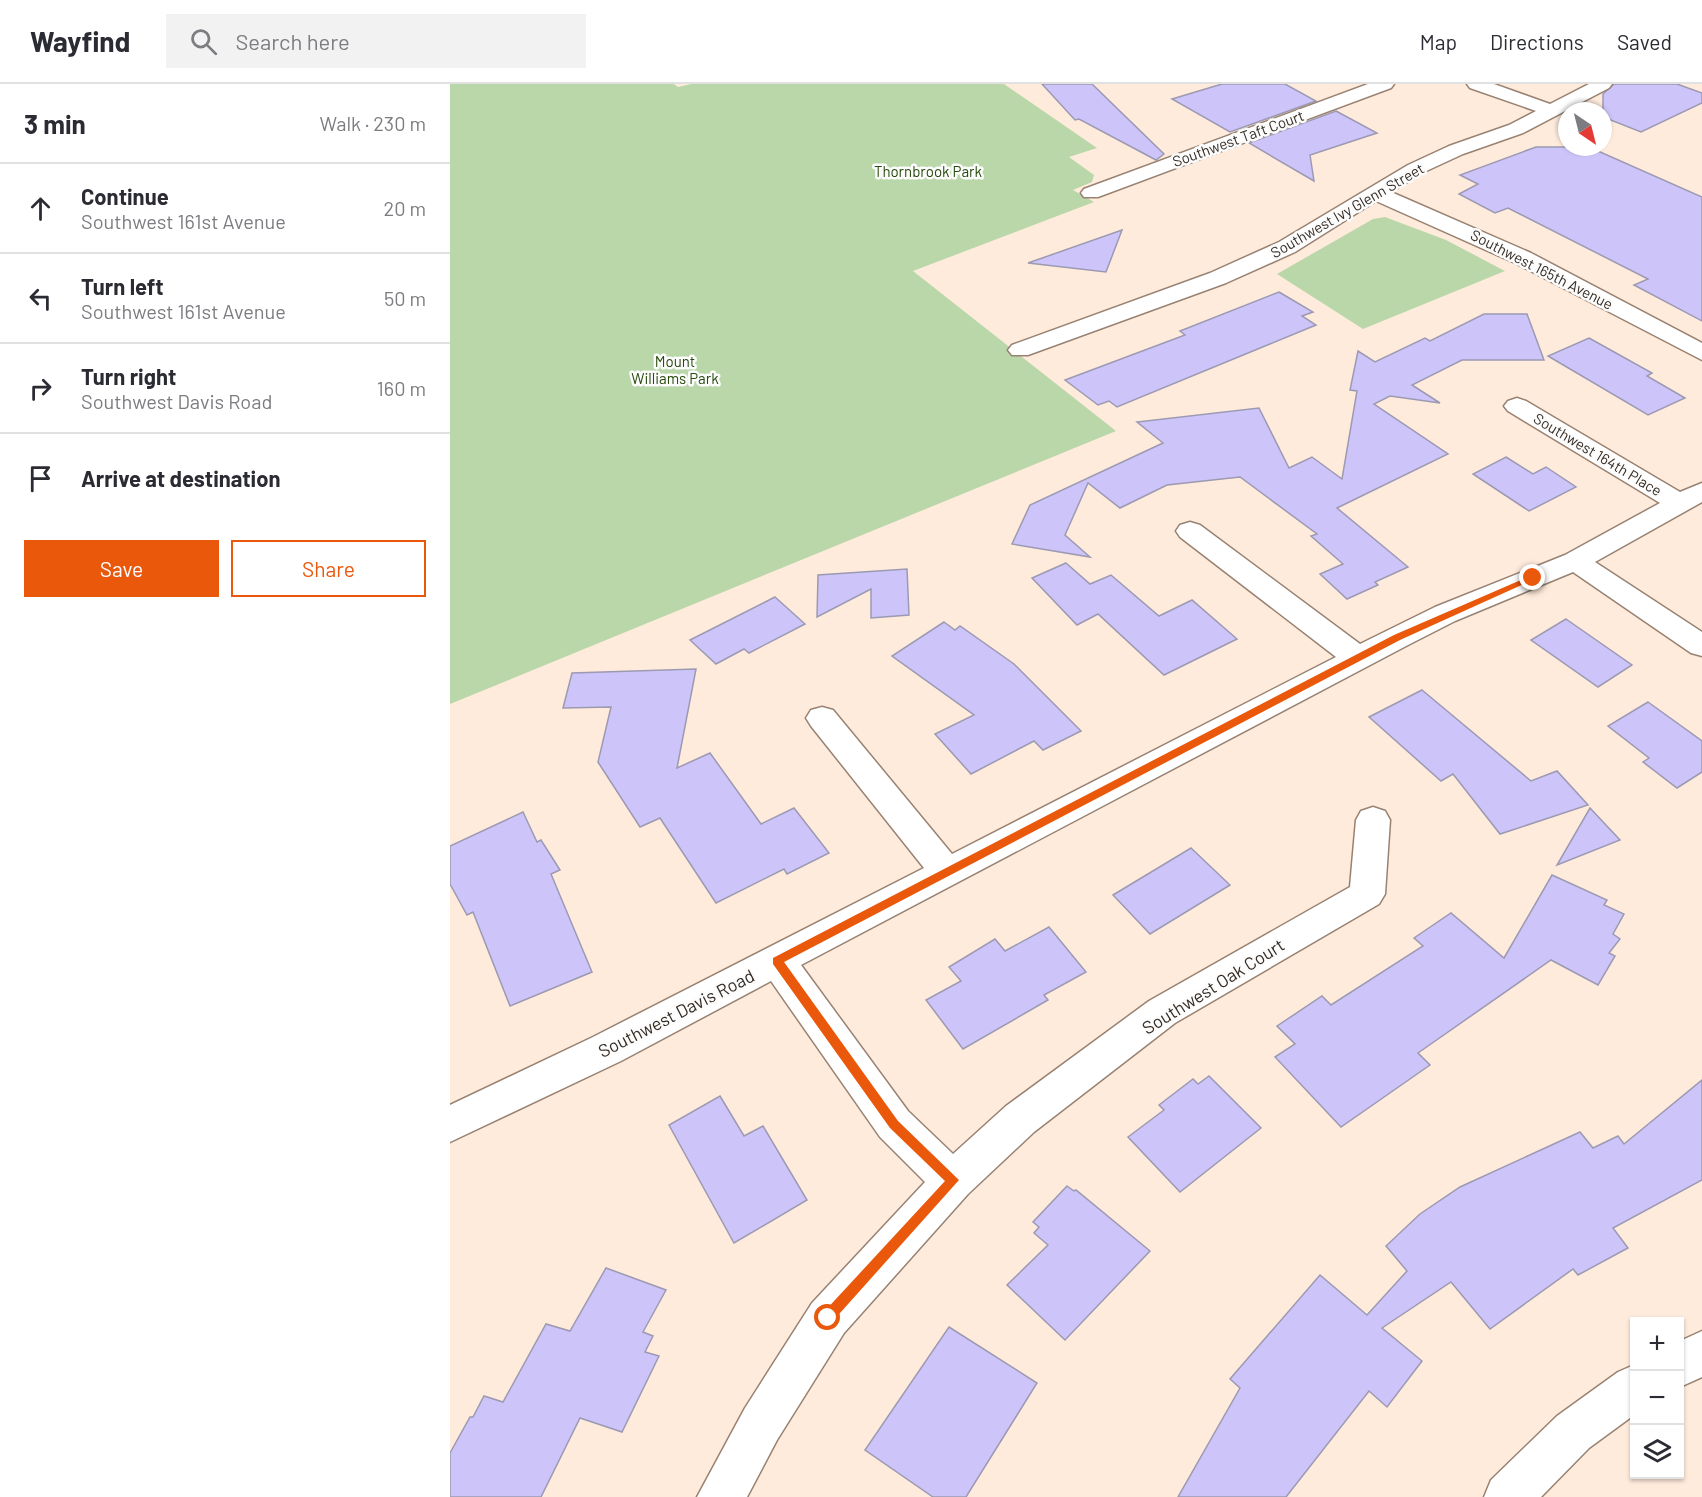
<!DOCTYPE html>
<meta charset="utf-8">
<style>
body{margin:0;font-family:Barlow,sans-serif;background:#f2f2f3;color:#2b2b33}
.controls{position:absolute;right:18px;bottom:18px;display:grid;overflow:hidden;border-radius:0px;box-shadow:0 2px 4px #0004}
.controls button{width:54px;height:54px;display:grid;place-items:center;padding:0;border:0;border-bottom:2px solid #e1e1e2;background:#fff;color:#2b2b33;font:30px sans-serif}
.compass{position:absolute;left:1108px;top:18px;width:54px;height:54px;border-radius:50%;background:#fff;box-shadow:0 2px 4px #0004;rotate:145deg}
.stop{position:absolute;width:18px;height:18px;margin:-14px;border:4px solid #ea580c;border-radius:50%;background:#fff}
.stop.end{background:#ea580c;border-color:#fff;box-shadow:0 2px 6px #0008}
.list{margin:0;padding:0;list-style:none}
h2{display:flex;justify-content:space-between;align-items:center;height:78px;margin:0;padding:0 24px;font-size:26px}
h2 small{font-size:20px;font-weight:400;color:#7c7c81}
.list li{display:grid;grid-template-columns:39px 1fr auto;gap:18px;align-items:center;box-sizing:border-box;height:90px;padding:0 24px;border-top:2px solid #e1e1e2}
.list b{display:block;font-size:22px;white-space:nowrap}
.list p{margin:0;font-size:20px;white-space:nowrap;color:#7c7c81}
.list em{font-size:20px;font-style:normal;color:#7c7c81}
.actions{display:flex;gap:12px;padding:18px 24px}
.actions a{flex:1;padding:14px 0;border:2px solid #ea580c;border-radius:0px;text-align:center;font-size:21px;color:#ea580c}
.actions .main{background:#ea580c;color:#fff}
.icon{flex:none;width:33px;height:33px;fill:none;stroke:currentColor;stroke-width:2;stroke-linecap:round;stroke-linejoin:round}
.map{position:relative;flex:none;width:1252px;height:1413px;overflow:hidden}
header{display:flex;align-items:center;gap:36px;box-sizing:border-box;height:84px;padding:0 30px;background:#fff;border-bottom:2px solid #e1e1e2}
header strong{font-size:28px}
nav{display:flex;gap:33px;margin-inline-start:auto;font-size:21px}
.search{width:420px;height:54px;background:#f2f2f3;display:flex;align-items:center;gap:15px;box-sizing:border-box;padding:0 21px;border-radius:0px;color:#7c7c81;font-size:22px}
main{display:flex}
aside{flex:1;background:#fff}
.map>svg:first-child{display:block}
</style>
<header>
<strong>Wayfind</strong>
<div class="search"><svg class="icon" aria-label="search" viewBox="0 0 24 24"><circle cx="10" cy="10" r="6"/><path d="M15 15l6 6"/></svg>Search here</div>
<nav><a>Map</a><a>Directions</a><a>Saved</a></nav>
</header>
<main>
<aside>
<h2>3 min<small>Walk · 230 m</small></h2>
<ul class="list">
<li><svg class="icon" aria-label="ahead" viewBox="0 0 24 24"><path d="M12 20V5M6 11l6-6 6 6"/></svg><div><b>Continue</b><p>Southwest 161st Avenue</p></div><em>20 m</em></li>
<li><svg class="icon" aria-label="left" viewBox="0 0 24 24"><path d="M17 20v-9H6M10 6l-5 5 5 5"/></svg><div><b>Turn left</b><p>Southwest 161st Avenue</p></div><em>50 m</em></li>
<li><svg class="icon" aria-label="right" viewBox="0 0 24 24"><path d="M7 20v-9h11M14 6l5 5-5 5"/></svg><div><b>Turn right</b><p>Southwest Davis Road</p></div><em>160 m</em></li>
<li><svg class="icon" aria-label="arrive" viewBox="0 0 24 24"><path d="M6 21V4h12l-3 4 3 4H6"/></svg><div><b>Arrive at destination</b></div></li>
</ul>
<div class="actions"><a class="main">Save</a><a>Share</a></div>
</aside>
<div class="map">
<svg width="1252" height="1413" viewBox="0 0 1252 1413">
<rect width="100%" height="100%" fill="#ffebdc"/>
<g fill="#bad7aa">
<path d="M0,0h224l4,3 13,-3h313l93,64 -28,9 25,18 -2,7 -19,8 21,12 -181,69 203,160 -666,273z"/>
<path d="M935,133l61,23 59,31 -142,58 -86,-55 96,-55z"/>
</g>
<g fill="#cdc5f9" stroke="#9c99b2" stroke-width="1.5">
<path d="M592,0h50l72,70 -8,6 -77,-41 -4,1z"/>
<path d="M772,0h63l31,17 -86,31 -58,-33z"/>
<path d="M1164,0h63l25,9v10l-61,29 -38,-15v-23z"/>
<path d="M886,27l41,22 -67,22 4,26 -65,-38z"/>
<path d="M1086,63h53l113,50v124l-68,-36 14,-6 -140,-71 -13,5 -36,-19 19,-10 -18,-9z"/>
<path d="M672,146l-16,42 -78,-9z"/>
<path d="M829,208l34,20 -11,4 14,9 -199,82 -8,-6 -11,4 -33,-25 120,-45 -5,-4z"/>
<path d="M1034,230h43l17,46h-82l-50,25 28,18 -50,-7 -16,8 74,50 -111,54 71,59 -33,15 3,3 -31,14 -27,-25 23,-10 -32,-28 6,-2 -77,-57 -73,8 -47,23 -32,-25 -23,52 25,22 -78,-13 18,-39 133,-62 -26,-21 122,-14 30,60 23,-11 30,22 15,-88 -7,-1 8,-39 17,11 50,-24 5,3z"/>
<path d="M1139,254l63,35 -5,3 38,22 -37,17 -100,-59z"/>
<path d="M1056,373l27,17 13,-7 30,20 -47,24 -56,-37z"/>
<path d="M616,479l24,21 21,-9 48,41 33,-16 45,39 -73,36 -66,-61 -21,11 -45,-47z"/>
<path d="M457,485l2,46 -38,3v-29l-54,28 1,-42z"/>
<path d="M325,513l30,27 -56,29 -5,-4 -28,15 -26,-24z"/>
<path d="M1116,535l66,46 -34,22 -67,-47z"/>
<path d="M494,538l11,8 5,-4 54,38 67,67 -38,19 -9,-9 -63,33 -36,-40 39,-19 -82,-59z"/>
<path d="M246,585l-19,99 33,-15 51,71 33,-16 35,45 -42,21 -3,-5 -68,34 -56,-85 -20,9 -42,-65 13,-55 -48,1 9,-35z"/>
<path d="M972,606l109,91 26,-10 31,34 -88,29 -47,-60 -12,7 -72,-64z"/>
<path d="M1198,618l54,39v31l-25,16 -34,-26 6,-4 -41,-32z"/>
<path d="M1140,724l30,32 -63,25z"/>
<path d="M73,728l14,30 4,-2 19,30 -9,4 41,98 -82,34 -37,-94 -6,3 -17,-31v-38z"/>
<path d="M741,764l39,37 -80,49 -37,-39z"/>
<path d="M1102,791l55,25 -3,5 20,9 -11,20 7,5 -11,14 6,3 -17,29 -47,-25 -133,93 12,12 -89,62 -66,-70 20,-13 -18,-18 45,-30 9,9 92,-59 -9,-8 37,-25 53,45z"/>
<path d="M599,843l37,45 -42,23 4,5 -85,49 -37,-49 35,-19 -12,-14 46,-28 10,12z"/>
<path d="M759,992l52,52 -81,64 -52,-55 36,-27 -5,-5 34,-26 5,5z"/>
<path d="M1252,996v100l-89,48 15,20 -50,27 -5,-6 -83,60 -39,-47 -69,46 40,33 -35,46 -18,-16 -83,106h-108l62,-109 -10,-9 90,-104 47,40 40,-44 -21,-25 34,-32 40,-27 120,-55 13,16 25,-12 6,8z"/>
<path d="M270,1012l24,40 19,-10 44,74 -73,43 -65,-118z"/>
<path d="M617,1102l7,5 2,-1 74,61 -85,89 -58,-55 41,-40 -14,-12 5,-6 -6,-5z"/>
<path d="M156,1184l60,22 -23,42 10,4 -8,16 14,4 -37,76 -42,-14 -39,79h-91v-44l20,-36h3l11,-21 19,6 43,-78 24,7z"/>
<path d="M499,1243l88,56 -71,114h-33l-68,-47z"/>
</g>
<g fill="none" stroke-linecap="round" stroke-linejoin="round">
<defs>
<g id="minor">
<path d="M918,0h26l-3,4 -293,109h-14l-3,-4 3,-4z"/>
<path d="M1017,0h27l56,20 39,-20h23l-3,4 -86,45 -60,21 -41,19 -31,19 140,61 171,90v17l-187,-97 -139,-62 -81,51 -69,31 -198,72h-16l-4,-5 4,-5 198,-72 69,-31 129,-77 41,-19 60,-21 27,-14 -66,-23z"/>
<path d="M1067,314l9,3 154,91 22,-9v19l-107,60 107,70v24l-11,-3 -118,-81 -118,49 -47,24 -607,320 107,146 45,43 53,-48 143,-105 201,-114 6,-67 5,-9 12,-4 12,4 5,9 -5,74 -6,10 -204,119 -141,109 -66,62 -124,139 -67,107 -30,57h-50l48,-89 67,-105 113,-121 -45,-45 -109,-156 -150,80 -171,81v-37l143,-68 331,-169 -113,-142 -5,-8 5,-8 11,-3 11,3 119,144 384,-197 -156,-120 -4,-6 4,-6 10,-3 10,3 160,119 75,-37 130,-52 95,-52 -152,-92 -4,-5 4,-5z"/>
<path d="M1252,1247v46l-22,10v-46z"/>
<path d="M1184,1281v50l-45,33 -48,49h-57l7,-17 66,-64 61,-44z"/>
</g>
</defs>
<use href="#minor" stroke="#988272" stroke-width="3"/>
<use href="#minor" fill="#fff" fill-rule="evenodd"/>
</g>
<path fill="#ea580c" d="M1080,492l7,2 -137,62 -616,322 114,159 61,59 -127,142h-9v-9l122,-132 -55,-53 -117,-164v-6l621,-323z"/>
<g text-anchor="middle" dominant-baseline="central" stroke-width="5" stroke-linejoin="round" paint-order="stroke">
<g font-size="15" fill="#352c25" stroke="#fcfcfc">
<text transform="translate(788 54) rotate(-20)">Southwest Taft Court</text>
<text transform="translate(897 126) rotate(-30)">Southwest Ivy Glenn Street</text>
<text transform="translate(1092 185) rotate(27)">Southwest 165th Avenue</text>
<text transform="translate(1148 370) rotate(31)">Southwest 164th Place</text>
</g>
<g font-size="15" fill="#284a0d" stroke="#fcfcfc">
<text x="478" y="87">Thornbrook Park</text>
<text x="225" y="277">Mount<tspan x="225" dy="17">Williams Park</tspan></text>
</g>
<g font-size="18" fill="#352c25" stroke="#fcfcfc">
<text transform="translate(763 902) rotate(-32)">Southwest Oak Court</text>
<text transform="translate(226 929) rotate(-27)">Southwest Davis Road</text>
</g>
</g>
</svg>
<div class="controls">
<button>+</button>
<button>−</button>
<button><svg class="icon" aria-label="layers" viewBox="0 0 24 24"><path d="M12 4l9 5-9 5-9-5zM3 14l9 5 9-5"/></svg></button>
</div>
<svg class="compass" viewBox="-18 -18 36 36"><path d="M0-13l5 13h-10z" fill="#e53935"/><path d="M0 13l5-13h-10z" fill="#7c7c81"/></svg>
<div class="stop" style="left:378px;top:1234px"></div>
<div class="stop end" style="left:1083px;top:494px"></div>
</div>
</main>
